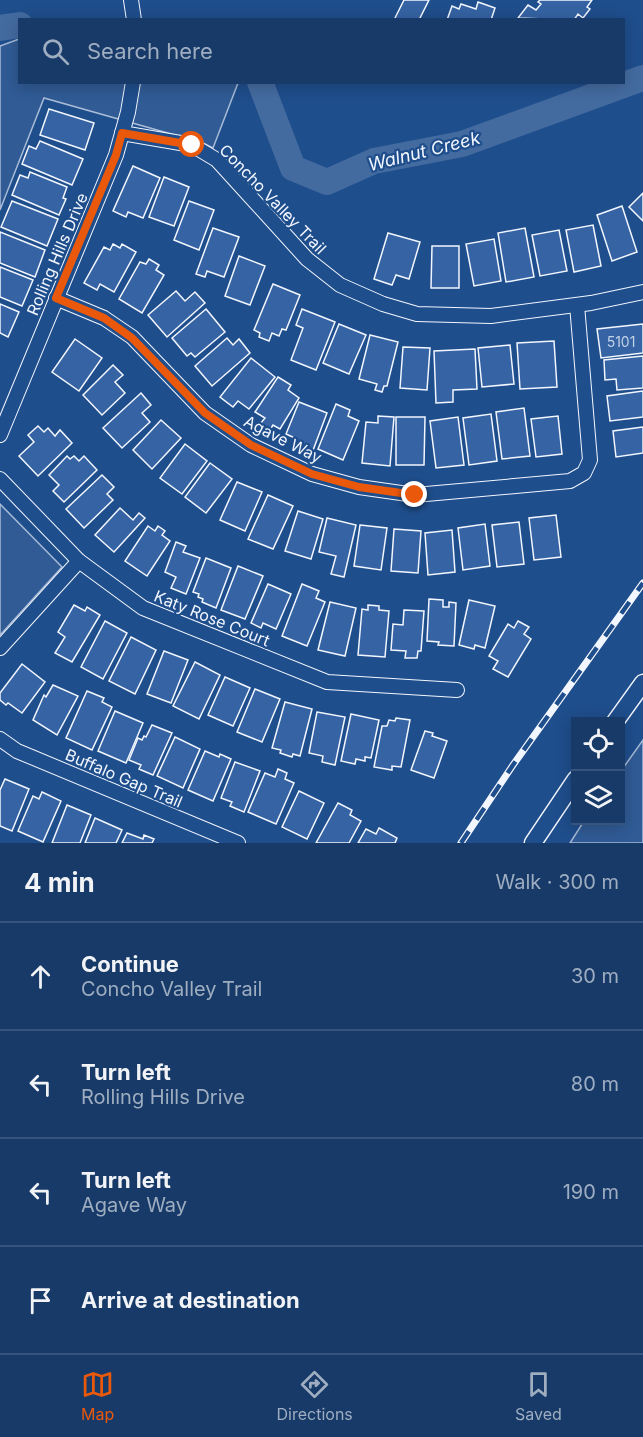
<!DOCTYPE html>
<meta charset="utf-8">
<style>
body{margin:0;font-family:Inter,sans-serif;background:#244571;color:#f1f3f6}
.controls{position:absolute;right:18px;bottom:18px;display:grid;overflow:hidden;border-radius:0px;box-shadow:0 3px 15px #0003}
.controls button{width:54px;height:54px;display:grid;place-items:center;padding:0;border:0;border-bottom:2px solid #36547d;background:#173a69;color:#f1f3f6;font:30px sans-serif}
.stop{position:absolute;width:18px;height:18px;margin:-14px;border:4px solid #ea580c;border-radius:50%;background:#fff}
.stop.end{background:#ea580c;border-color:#fff;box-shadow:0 2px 6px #0008}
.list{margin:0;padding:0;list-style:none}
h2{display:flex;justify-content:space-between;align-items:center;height:78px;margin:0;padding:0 24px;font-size:26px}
h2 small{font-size:20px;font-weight:400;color:#9eadc0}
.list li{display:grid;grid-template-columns:39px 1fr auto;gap:18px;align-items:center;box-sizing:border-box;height:108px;padding:0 24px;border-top:2px solid #36547d}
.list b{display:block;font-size:22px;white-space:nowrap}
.list p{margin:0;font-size:20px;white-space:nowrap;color:#9eadc0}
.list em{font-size:20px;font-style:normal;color:#9eadc0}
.icon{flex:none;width:33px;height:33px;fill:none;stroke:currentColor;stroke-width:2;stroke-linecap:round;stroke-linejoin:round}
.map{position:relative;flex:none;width:643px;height:843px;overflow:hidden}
.search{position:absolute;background:#173a69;box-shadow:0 3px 15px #0003;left:18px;right:18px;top:18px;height:66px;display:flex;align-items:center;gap:15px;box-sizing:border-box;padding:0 21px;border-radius:0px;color:#9eadc0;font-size:22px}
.sheet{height:510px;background:#173a69}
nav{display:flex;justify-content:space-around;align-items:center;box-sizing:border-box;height:84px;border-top:2px solid #36547d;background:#173a69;font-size:16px;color:#9eadc0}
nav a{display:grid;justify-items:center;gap:3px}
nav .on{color:#ea580c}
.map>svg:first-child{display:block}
</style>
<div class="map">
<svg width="643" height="843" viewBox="0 0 643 843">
<rect width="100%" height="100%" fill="#1f4e8c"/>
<g fill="#305b95" stroke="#a8bbd7" stroke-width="1.5">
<path d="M19,39l1,43 218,1 -25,65 -10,-5 -159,-45 -44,112v-164z"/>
<path d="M0,504l62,63 -62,68z"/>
<path d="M643,740v103h-73l14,-22 36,-1 1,-49z"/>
</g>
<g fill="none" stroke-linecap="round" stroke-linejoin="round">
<g stroke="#446ba0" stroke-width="26">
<path d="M0,28l20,-3"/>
<path d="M260,82l33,86 34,14 47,-21 88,-17 181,-66"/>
</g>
</g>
<g fill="#3563a3" stroke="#f2f6ff" stroke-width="1.5">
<path d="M404,0h25l-10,20h-25z"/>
<path d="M540,0h52l-5,7 3,2 -7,9 -5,-4 -4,6 -56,-2 10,-13 8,5 5,-6 -3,-2z"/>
<path d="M478,2l17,6 -4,12h-44l5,-14 7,3 2,-5 15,5z"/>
<path d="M49,109l45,14 -9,27 -45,-15z"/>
<path d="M40,141l43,18 -11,26 -50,-21 7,-18 7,3z"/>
<path d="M133,166l27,12 -17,40 -15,-6 -2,5 -13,-6z"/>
<path d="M30,172l37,15 -4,11 3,1 -7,16 -47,-20 8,-20 8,3z"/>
<path d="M164,177l25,10 -15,39 -25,-9z"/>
<path d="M643,193v28l-14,-14z"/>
<path d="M12,201l46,18 -11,27 -46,-19z"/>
<path d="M189,201l25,9 -15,40 -25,-10z"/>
<path d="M622,206l15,46 -25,9 -15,-46z"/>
<path d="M593,225l8,41 -27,6 -8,-42z"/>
<path d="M213,228l26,9 -15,40 -17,-6 -2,6 -9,-3z"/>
<path d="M525,228l9,49 -28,5 -8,-49z"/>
<path d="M559,230l8,41 -27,5 -8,-41z"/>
<path d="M0,232l45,18 -10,27 -35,-14z"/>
<path d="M388,233l32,9 -11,37 -13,-4 -4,10 -18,-6z"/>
<path d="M494,239l7,42 -27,5 -8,-42z"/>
<path d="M113,244l7,4 2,-4 14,8 -22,40 -14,-8 -3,6 -13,-7 20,-36 6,3z"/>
<path d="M432,246h27v42h-28z"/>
<path d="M239,256l26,10 -15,39 -25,-9z"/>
<path d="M149,259l10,6 -3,5 8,5 -22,38 -23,-14 21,-37 6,2z"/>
<path d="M0,267l33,13 -11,26 -22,-9z"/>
<path d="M273,284l27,11 -14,35 -4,-1 -3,7 -7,-3 -3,8 -10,-4 1,-4 -6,-3z"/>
<path d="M176,291l9,10 10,-9 10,11 -38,34 -19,-22z"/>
<path d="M0,304l19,8 -11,25 -8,-4z"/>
<path d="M206,309l19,23 -30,25 -4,-4 -4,3 -15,-18z"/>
<path d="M302,309l33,13 -19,48 -25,-10 12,-32 -7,-3z"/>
<path d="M339,324l27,11 -17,39 -26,-11z"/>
<path d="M643,324v29l-42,5 -4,-29z"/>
<path d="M370,335l28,7 -11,44h-3l-2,6 -7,-2 2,-6 -18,-5z"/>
<path d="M227,338l6,7 6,-6 11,14 -38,33 -17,-20z"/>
<path d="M75,339l27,19 -23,33 -27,-19z"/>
<path d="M554,341l3,46 -37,2 -3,-46z"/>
<path d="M510,345l4,39 -32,3 -4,-39z"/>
<path d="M403,347l27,1 -3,42 -27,-2z"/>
<path d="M475,349l2,40 -24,1v12l-17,1 -2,-52z"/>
<path d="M643,356v32l-26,2 -1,-11 -11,1 -1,-20z"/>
<path d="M251,358l24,19 -26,32 -11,-8 -5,6 -13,-10z"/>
<path d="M113,365l10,10 -8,7 10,11 -23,22 -19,-20z"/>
<path d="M278,377l13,8 -3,5 11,8 -19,31 -7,-4 -3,5 -10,-6 5,-6 -10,-6z"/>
<path d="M643,391v26l-33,4 -3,-25z"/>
<path d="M141,393l10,12 -9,8 8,9 -28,26 -19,-20z"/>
<path d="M299,402l28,11 -15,40 -18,-7 3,-7 -11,-5z"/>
<path d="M336,404l14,6 -2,6 11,5 -16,39 -25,-11z"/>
<path d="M524,408l6,48 -28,3 -6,-47z"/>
<path d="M491,414l6,47 -28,4 -6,-47z"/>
<path d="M378,416l16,1 -4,49 -28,-3 4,-41 12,1z"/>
<path d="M558,416l4,38 -26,3 -5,-38z"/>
<path d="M396,417h29l-1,48h-28z"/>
<path d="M458,417l6,48 -28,3 -6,-47z"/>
<path d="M161,420l20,18 -29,31 -19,-19z"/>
<path d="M38,426l6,6 4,-4 7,8 5,-6 12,13 -34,33 -19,-20 15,-14 -6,-7z"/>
<path d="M643,427v26l-27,4 -3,-26z"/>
<path d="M185,444l22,17 -25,33 -22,-16z"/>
<path d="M67,456l3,3 4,-3 5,5 5,-5 13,14 -33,32 -11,-11 6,-6 -10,-10z"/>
<path d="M210,463l22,16 -26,34 -21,-16z"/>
<path d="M102,475l12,12 -7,7 6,6 -29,28 -18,-19z"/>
<path d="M237,482l25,10 -17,39 -25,-11z"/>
<path d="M268,495l25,11 -20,43 -25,-10z"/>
<path d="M120,508l13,12 6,-7 6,5 -31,34 -19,-17z"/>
<path d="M298,511l25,8 -12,40 -26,-8z"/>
<path d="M556,515l5,42 -27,3 -5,-42z"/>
<path d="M327,518l29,7 -12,52 -13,-3 5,-18 -17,-4z"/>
<path d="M519,522l5,42 -27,3 -5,-42z"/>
<path d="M485,524l5,42 -27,4 -5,-42z"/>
<path d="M360,525l27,3 -6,42 -27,-4z"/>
<path d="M148,526l7,5 3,-5 7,5 -3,4 8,6 -23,35 -22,-15z"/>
<path d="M394,529l27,2 -3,42 -27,-2z"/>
<path d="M452,530l3,42 -27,3 -3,-42z"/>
<path d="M176,542l10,4 -3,6 17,6 -14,36 -15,-6 5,-11 -11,-5z"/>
<path d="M206,558l25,10 -15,40 -14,-6 1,-3 -5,-2 1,-3 -6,-2z"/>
<path d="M238,566l25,10 -18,43 -24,-9z"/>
<path d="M268,584l23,10 -15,35 -13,-6 -2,5 -10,-5z"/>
<path d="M302,584l17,7 -3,7 9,4 -18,44 -25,-10z"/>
<path d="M429,599l14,1v7h6v-5l7,1 -2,43 -16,-1 1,-3 -12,-1z"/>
<path d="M469,600l26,6 -10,42 -10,-3 -1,4 -15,-4z"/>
<path d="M330,602l26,6 -11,48 -27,-6z"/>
<path d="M74,605l11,6 2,-4 13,8 -28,47 -17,-9 10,-16 -7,-5z"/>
<path d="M368,605l11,1v4l10,1 -4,46 -27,-2 4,-46 6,1z"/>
<path d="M404,610l20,1 -3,40h-3l-1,7h-12l1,-7 -15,-1 2,-26 10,1z"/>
<path d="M105,621l22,12 -24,46 -22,-12z"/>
<path d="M518,621l11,6 -5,7 7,5 -23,38 -15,-8 5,-8 -9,-5 19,-32 6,4z"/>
<path d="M131,637l25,13 -21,44 -26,-13z"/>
<path d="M164,651l24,9 -17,43 -24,-9z"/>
<path d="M195,662l25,13 -21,44 -26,-13z"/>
<path d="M22,664l23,18 -23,31 -14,-10 -2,2 -6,-5v-7z"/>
<path d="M225,677l25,11 -17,38 -25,-11z"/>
<path d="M53,685l25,11 -21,39 -24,-15 11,-25 2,2z"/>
<path d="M255,689l25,10 -18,43 -25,-10z"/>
<path d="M87,691l17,7 -2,4 10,5 -20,43 -26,-12z"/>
<path d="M285,702l27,7 -12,47 -7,-2 -1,3 -12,-4 1,-3 -9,-2z"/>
<path d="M115,711l28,12 -17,40 -28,-12z"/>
<path d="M317,712l28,5 -10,48 -13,-3 1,-6 -14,-3z"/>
<path d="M351,714l28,6 -8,38 -6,-1v4l-9,-2 -1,5 -14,-3z"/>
<path d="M396,718l14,2 -9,47 -9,-1v4l-18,-3 8,-41h5l2,-6 6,1z"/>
<path d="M152,725l20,8 -19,42 -14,-6 2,-4 -12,-5 9,-22 4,2 2,-4 2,1z"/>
<path d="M425,731l8,2 -1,3 15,5 -13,37 -23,-8z"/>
<path d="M175,737l25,12 -17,39 -26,-12z"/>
<path d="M205,751l14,6 1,-3 11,5 -18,42 -25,-11z"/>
<path d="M235,762l25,9 -16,41 -14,-6 2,-4 -11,-4z"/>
<path d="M278,769l9,4 -2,6 9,4 -18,41 -28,-12 17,-39 10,4z"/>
<path d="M5,779l24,10 -17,42 -12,-5v-36z"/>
<path d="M299,791l25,12 -17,36 -25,-12z"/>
<path d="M42,792l19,9 -18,41 -25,-11 15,-35 6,3z"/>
<path d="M338,803l14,7 -2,5 11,6 -12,22h-33z"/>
<path d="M67,805l24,10 -11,28h-28z"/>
<path d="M95,818l27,12 -6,13h-31z"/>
<path d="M379,828l18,10 -2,5h-37l8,-14 10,5z"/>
<path d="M127,833l16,6 1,-4 10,4 -2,4h-30z"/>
</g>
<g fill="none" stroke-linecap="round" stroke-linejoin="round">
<defs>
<g id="minor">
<path d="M131,0l3,20"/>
<path d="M122,133l70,12 25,15 90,99 33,26 43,19 34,10 74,2 100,-13 52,-11"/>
<path d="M56,298l48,20 28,19 73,76 46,32 61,29 47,13 56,8 155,-14 14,-8 6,-13 -13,-155"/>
<path d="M0,435l116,-280 12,-43 5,-30"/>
<path d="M0,479l79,82 64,47 184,74 130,8"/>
<path d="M0,648l79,-87"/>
<path d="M0,739l17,12 221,92"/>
</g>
<g id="tertiary">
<path d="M615,722l28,-39"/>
<path d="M533,843l43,-64"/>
</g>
</defs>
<use href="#minor" stroke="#f2f6ff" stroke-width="16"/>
<use href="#tertiary" stroke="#f2f6ff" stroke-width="19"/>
<use href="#minor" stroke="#1f4e8c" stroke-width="14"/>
<use href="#tertiary" stroke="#1f4e8c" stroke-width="16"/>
<defs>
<path id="rail" d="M461,843l52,-78 130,-182"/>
</defs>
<use href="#rail" stroke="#f2f6ff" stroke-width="7"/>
<use href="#rail" stroke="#1f4e8c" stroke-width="4.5" stroke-dasharray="14" stroke-linecap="butt"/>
</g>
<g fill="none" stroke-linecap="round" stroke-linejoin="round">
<path stroke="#ea580c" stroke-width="8" d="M192,145l-70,-12 -6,22 -60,143 48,20 28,20 73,75 46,32 61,29 47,13 56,8"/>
</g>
<g text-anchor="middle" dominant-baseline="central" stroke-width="4.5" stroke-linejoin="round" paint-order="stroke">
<g font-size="14" fill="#c3d1e8">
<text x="621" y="341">5101</text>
</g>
<g font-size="16" fill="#f2f6ff" stroke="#1f4e8c">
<text transform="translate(273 199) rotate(46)">Concho Valley Trail</text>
<text transform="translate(57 254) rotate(-67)">Rolling Hills Drive</text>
<text transform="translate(283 439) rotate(27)">Agave Way</text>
<text transform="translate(212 618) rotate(22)">Katy Rose Court</text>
<text transform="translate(124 778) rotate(23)">Buffalo Gap Trail</text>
</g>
<g font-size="18" font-style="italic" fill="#f2f6ff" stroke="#1f4e8c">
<text transform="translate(424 151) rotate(-14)">Walnut Creek</text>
</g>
</g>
</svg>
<div class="controls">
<button><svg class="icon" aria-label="locate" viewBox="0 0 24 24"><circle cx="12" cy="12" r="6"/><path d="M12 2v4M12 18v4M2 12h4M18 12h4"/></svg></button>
<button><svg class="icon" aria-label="layers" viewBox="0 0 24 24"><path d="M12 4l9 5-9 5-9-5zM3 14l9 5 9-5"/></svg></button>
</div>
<div class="stop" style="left:192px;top:145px"></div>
<div class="stop end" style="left:415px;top:495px"></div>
<div class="search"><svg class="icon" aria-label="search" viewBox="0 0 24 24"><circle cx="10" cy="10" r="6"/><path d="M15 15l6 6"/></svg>Search here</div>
</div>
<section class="sheet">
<h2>4 min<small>Walk · 300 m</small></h2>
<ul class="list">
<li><svg class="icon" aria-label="ahead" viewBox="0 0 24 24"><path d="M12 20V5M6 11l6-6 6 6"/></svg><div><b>Continue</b><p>Concho Valley Trail</p></div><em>30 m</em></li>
<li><svg class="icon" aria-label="left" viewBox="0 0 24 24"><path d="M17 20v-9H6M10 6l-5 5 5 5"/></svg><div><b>Turn left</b><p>Rolling Hills Drive</p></div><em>80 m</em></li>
<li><svg class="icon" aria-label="left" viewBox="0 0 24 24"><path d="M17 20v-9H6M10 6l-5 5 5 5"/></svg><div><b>Turn left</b><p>Agave Way</p></div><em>190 m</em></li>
<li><svg class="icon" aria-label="arrive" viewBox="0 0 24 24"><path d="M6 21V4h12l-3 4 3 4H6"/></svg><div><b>Arrive at destination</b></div></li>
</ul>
</section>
<nav>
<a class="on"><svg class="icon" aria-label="map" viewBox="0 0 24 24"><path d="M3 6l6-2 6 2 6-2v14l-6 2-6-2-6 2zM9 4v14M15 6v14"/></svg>Map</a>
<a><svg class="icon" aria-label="directions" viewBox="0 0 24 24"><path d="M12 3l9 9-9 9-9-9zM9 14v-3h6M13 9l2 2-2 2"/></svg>Directions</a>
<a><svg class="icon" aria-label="saved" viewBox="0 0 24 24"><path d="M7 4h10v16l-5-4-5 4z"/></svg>Saved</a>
</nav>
